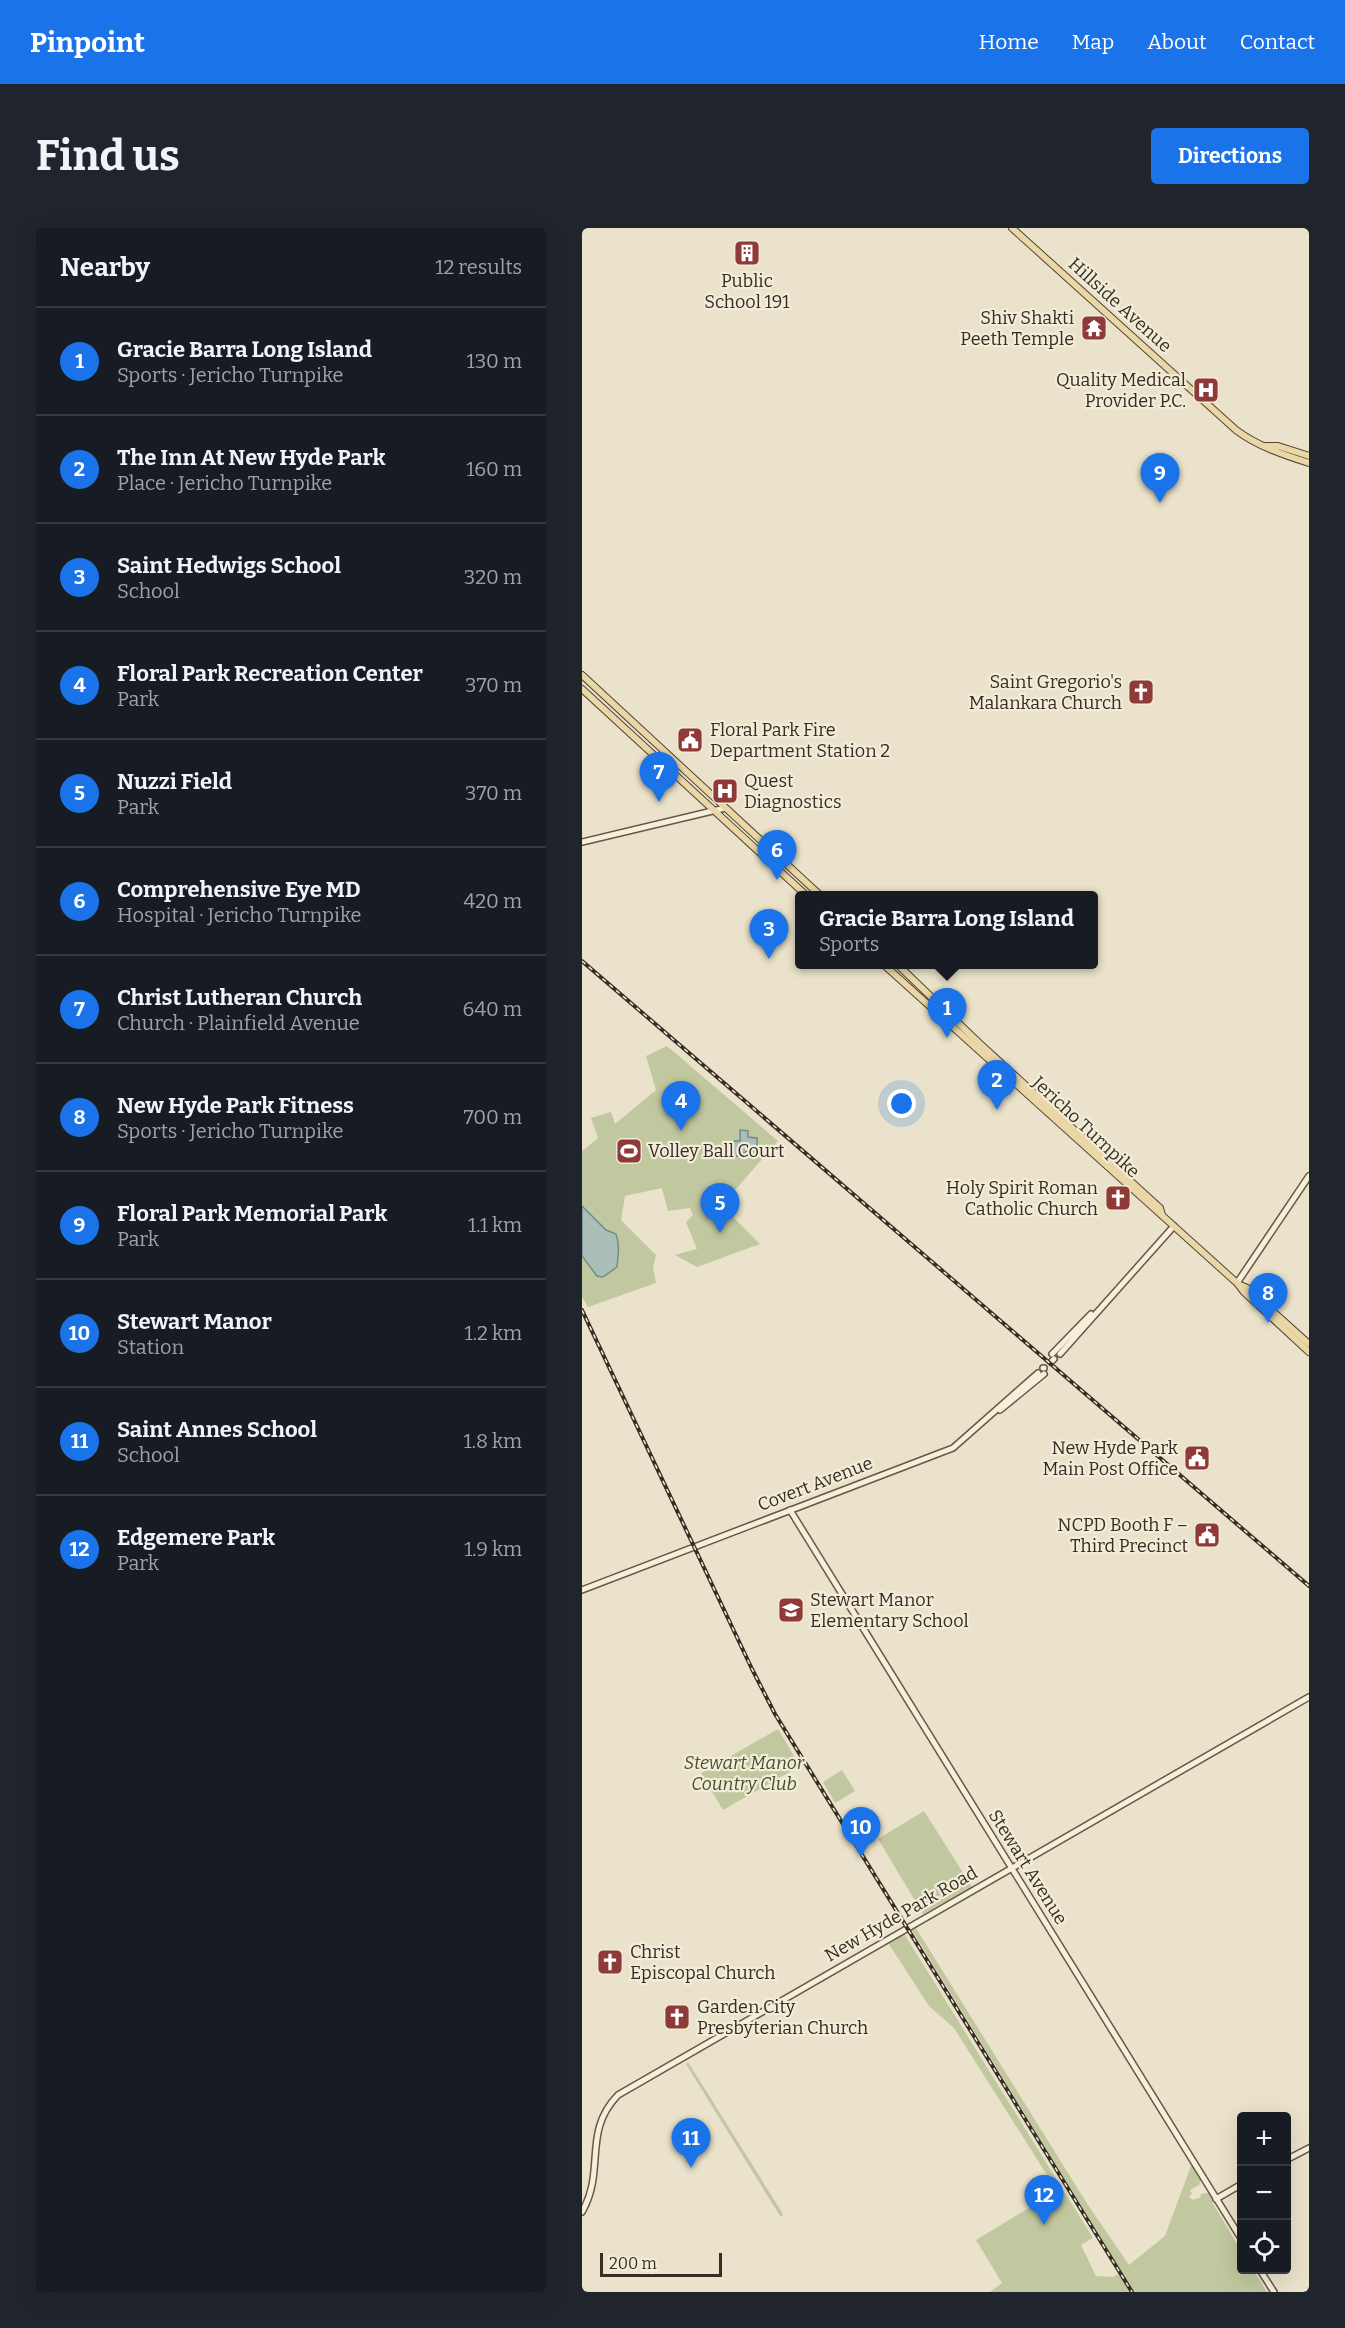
<!DOCTYPE html>
<meta charset="utf-8">
<style>
body{margin:0;font-family:Bitter,serif;background:#20242c;color:#f1f3f6}
.controls{position:absolute;right:18px;bottom:18px;display:grid;overflow:hidden;border-radius:6px;box-shadow:0 6px 24px #0002}
.controls button{width:54px;height:54px;display:grid;place-items:center;padding:0;border:0;border-bottom:2px solid #363941;background:#171b24;color:#f1f3f6;font:30px sans-serif}
.scale{position:absolute;left:18px;bottom:15px;width:122px;box-sizing:border-box;padding-left:6px;border:3px solid #372d22;border-top:0;font-size:16px;line-height:21px;white-space:nowrap;color:#372d22;-webkit-text-stroke:4px #f2ecd9;paint-order:stroke}
.you{position:absolute;left:320px;top:876px;width:21px;height:21px;margin:-15px;border:4px solid #fff;border-radius:50%;background:#1a73e8;box-shadow:0 0 0 9px #1a73e833}
.badge{display:grid;place-items:center;width:39px;height:39px;border-radius:50%;background:#1a73e8;color:#fff;font-size:20px;font-weight:700}
.pin{position:absolute;translate:-50% -50px;filter:drop-shadow(0 2px 3px #0008)}
.pin::after{content:'';position:absolute;top:32px;width:21px;height:18px;background:inherit;clip-path:polygon(0 0,100% 0,50% 100%)}
.popup{position:absolute;left:213px;top:663px;width:303px;height:78px;box-sizing:border-box;display:grid;place-content:center;border-radius:6px;background:#171b24;filter:drop-shadow(0 2px 4px #0005);font-size:20px;white-space:nowrap;color:#9ea1a6}
.popup b{font-size:22px;color:#f1f3f6}
.popup::after{content:'';position:absolute;left:50%;top:100%;margin-left:-12px;border:12px solid transparent;border-top-color:#171b24}
.list{margin:0;padding:0;list-style:none}
h2{display:flex;justify-content:space-between;align-items:center;height:78px;margin:0;padding:0 24px;font-size:26px}
h2 small{font-size:20px;font-weight:400;color:#9ea1a6}
.list li{display:grid;grid-template-columns:39px 1fr auto;gap:18px;align-items:center;box-sizing:border-box;height:108px;padding:0 24px;border-top:2px solid #363941}
.list b{display:block;font-size:22px;white-space:nowrap}
.list p{margin:0;font-size:20px;white-space:nowrap;color:#9ea1a6}
.list em{font-size:20px;font-style:normal;color:#9ea1a6}
.icon{flex:none;width:33px;height:33px;fill:none;stroke:currentColor;stroke-width:2;stroke-linecap:round;stroke-linejoin:round}
.map{position:relative;flex:none;width:727px;height:2064px;overflow:hidden;border-radius:6px}
header{display:flex;align-items:center;gap:36px;box-sizing:border-box;height:84px;padding:0 30px;background:#1a73e8;color:#fff}
header strong{font-size:28px}
nav{display:flex;gap:33px;margin-inline-start:auto;font-size:21px}
.intro{display:flex;align-items:center;justify-content:space-between;box-sizing:border-box;height:144px;padding:0 36px}
h1{margin:0;font-size:42px}
.button{padding:15px 27px;border-radius:6px;background:#1a73e8;color:#fff;font-size:21px;font-weight:700}
main{display:flex;gap:36px;padding:0 36px}
aside{flex:1;background:#171b24;border-radius:6px;box-shadow:0 6px 24px #0002}
.map>svg:first-child{display:block}
</style>
<header>
<strong>Pinpoint</strong>
<nav><a>Home</a><a>Map</a><a>About</a><a>Contact</a></nav>
</header>
<div class="intro"><h1>Find us</h1><a class="button">Directions</a></div>
<main>
<aside>
<h2>Nearby<small>12 results</small></h2>
<ul class="list">
<li><span class="badge">1</span><div><b>Gracie Barra Long Island</b><p>Sports · Jericho Turnpike</p></div><em>130 m</em></li>
<li><span class="badge">2</span><div><b>The Inn At New Hyde Park</b><p>Place · Jericho Turnpike</p></div><em>160 m</em></li>
<li><span class="badge">3</span><div><b>Saint Hedwigs School</b><p>School</p></div><em>320 m</em></li>
<li><span class="badge">4</span><div><b>Floral Park Recreation Center</b><p>Park</p></div><em>370 m</em></li>
<li><span class="badge">5</span><div><b>Nuzzi Field</b><p>Park</p></div><em>370 m</em></li>
<li><span class="badge">6</span><div><b>Comprehensive Eye MD</b><p>Hospital · Jericho Turnpike</p></div><em>420 m</em></li>
<li><span class="badge">7</span><div><b>Christ Lutheran Church</b><p>Church · Plainfield Avenue</p></div><em>640 m</em></li>
<li><span class="badge">8</span><div><b>New Hyde Park Fitness</b><p>Sports · Jericho Turnpike</p></div><em>700 m</em></li>
<li><span class="badge">9</span><div><b>Floral Park Memorial Park</b><p>Park</p></div><em>1.1 km</em></li>
<li><span class="badge">10</span><div><b>Stewart Manor</b><p>Station</p></div><em>1.2 km</em></li>
<li><span class="badge">11</span><div><b>Saint Annes School</b><p>School</p></div><em>1.8 km</em></li>
<li><span class="badge">12</span><div><b>Edgemere Park</b><p>Park</p></div><em>1.9 km</em></li>
</ul>
</aside>
<div class="map">
<svg width="727" height="2064" viewBox="0 0 727 2064">
<rect width="100%" height="100%" fill="#eae2ca"/>
<g fill="#c1c89f">
<path d="M85,818l111,95 -50,57 -11,3 43,43 -63,23 -22,-12 22,-6 -11,-27 7,-7 -3,-7 -22,3 -6,-23 -37,8 -4,24 35,35 -3,12 3,16 -68,24 -6,-10v-146l16,-13 -7,-20 20,-6 4,12 41,-34 -10,-34z"/>
<path d="M196,1501l22,37 -77,44 -22,-37z"/>
<path d="M260,1542l13,21 -20,12 -12,-21z"/>
<path d="M342,1583l48,76 -49,27 -45,-75z"/>
<path d="M332,1697l172,277 43,63 36,-29 27,-73 10,15 -3,7 -9,5 2,4 -3,2 3,4 9,-3 -1,-2 4,-2h7l4,6 -3,3 29,49 1,19h11l14,22h-277l12,-9 -26,-43 81,-49 -103,-163 -25,-22 -42,-65 16,-9 190,306 -12,7 15,31 17,1 9,-5 -212,-345z"/>
<path d="M106,1834l95,152 -1,2h-2l-94,-152z"/>
</g>
<g fill="#aabfba" stroke="#718d87" stroke-width="1.5">
<path d="M158,902l8,1v6l9,1v14l-9,-1 -13,6 -4,-5 3,-11h6z"/>
<path d="M0,978l24,24 10,4c4,11 2,22 1,33l-14,10 -6,-1 -15,-20z"/>
</g>
<g fill="none" stroke-linecap="round" stroke-linejoin="round">
<defs>
<g id="secondary">
<path d="M0,614l143,-34"/>
<path d="M655,1055l72,-107"/>
<path d="M470,1126l39,-40"/>
<path d="M478,1126l114,-128"/>
<path d="M469,1134l3,-3"/>
<path d="M461,1140h1"/>
<path d="M418,1182l44,-36"/>
<path d="M208,1282l452,730"/>
<path d="M0,1362l371,-142 85,-75"/>
<path d="M704,1932l23,-12"/>
<path d="M634,1971l26,-15"/>
<path d="M0,1984c24,-42 0,-80 36,-117l691,-398"/>
<path d="M678,2042l14,22"/>
</g>
<g id="primary">
<path d="M430,0l224,202c21,16 48,25 73,33"/>
<path d="M684,218h12l31,10"/>
<path d="M0,447l239,221"/>
<path d="M0,461l225,207"/>
<path d="M301,736l354,319 7,9 65,60"/>
<path d="M315,736l81,78 182,166 2,7"/>
<path d="M658,1057l7,3 62,56"/>
</g>
</defs>
<use href="#secondary" stroke="#675743" stroke-width="8"/>
<use href="#primary" stroke="#544434" stroke-width="8"/>
<use href="#secondary" stroke="#f6efdc" stroke-width="5"/>
<use href="#primary" stroke="#e9d7a7" stroke-width="6"/>
<defs>
<g id="rail">
<path d="M0,733l727,625"/>
<path d="M0,1082l170,359 23,45 357,578"/>
</g>
</defs>
<use href="#rail" stroke="#372d22" stroke-width="4"/>
<use href="#rail" stroke="#f2ecd9" stroke-width="1.5" stroke-dasharray="4.5" stroke-linecap="butt"/>
</g>
<defs>
<symbol id="building-square" viewBox="-11 -11 22 22"><rect x="-9" y="-9" width="18" height="18" rx="4" fill="#8e3a36" stroke="#f2ecd9"/><path d="M-4-6H4V6H1V3H-1V6H-4ZM-2.5-4.3h1.7v1.8h-1.7ZM.8-4.3h1.7v1.8H.8ZM-2.5-1h1.7V.8h-1.7ZM.8-1h1.7V.8H.8Z" fill="#fff"/></symbol>
<symbol id="temple-square" viewBox="-11 -11 22 22"><rect x="-9" y="-9" width="18" height="18" rx="4" fill="#8e3a36" stroke="#f2ecd9"/><path d="M0-6L5-2H3V0L6.5 2.5H4V6H1.5V3h-3V6H-4V2.5H-6.5L-3 0V-2H-5Z" fill="#fff"/></symbol>
<symbol id="hospital-square" viewBox="-11 -11 22 22"><rect x="-9" y="-9" width="18" height="18" rx="4" fill="#8e3a36" stroke="#f2ecd9"/><path d="M-5-5h3v3.5h4V-5h3V5h-3V1.5h-4V5h-3Z" fill="#fff"/></symbol>
<symbol id="church-square" viewBox="-11 -11 22 22"><rect x="-9" y="-9" width="18" height="18" rx="4" fill="#8e3a36" stroke="#f2ecd9"/><path d="M-1.2-6h2.4v3.5h3.3v2.4h-3.3V6h-2.4V-.1h-3.3v-2.4h3.3Z" fill="#fff"/></symbol>
<symbol id="civic-square" viewBox="-11 -11 22 22"><rect x="-9" y="-9" width="18" height="18" rx="4" fill="#8e3a36" stroke="#f2ecd9"/><path d="M-.6-6.5H3V-4.5H.6V-3L4-1V1h2V6H-6V1h2V-1L-.6-3ZM-1.2 2.5V6h2.4V2.5Z" fill="#fff"/></symbol>
<symbol id="stadium-square" viewBox="-11 -11 22 22"><rect x="-9" y="-9" width="18" height="18" rx="4" fill="#8e3a36" stroke="#f2ecd9"/><path d="M0-5a6.5 5 0 1 0 0 10a6.5 5 0 1 0 0-10ZM-3.5-1.8h7v3.6h-7Z" fill="#fff"/></symbol>
<symbol id="school-square" viewBox="-11 -11 22 22"><rect x="-9" y="-9" width="18" height="18" rx="4" fill="#8e3a36" stroke="#f2ecd9"/><path d="M0-5L7-2L0 1L-7-2ZM-4 1L0 2.5L4 1V4Q0 6-4 4Z" fill="#fff"/></symbol>
</defs>
<g fill-rule="evenodd">
<use href="#building-square" x="150" y="10" width="30" height="30"/>
<use href="#temple-square" x="497" y="85" width="30" height="30"/>
<use href="#hospital-square" x="609" y="147" width="30" height="30"/>
<use href="#church-square" x="544" y="449" width="30" height="30"/>
<use href="#civic-square" x="93" y="497" width="30" height="30"/>
<use href="#hospital-square" x="128" y="548" width="30" height="30"/>
<use href="#stadium-square" x="32" y="908" width="30" height="30"/>
<use href="#church-square" x="521" y="955" width="30" height="30"/>
<use href="#civic-square" x="600" y="1215" width="30" height="30"/>
<use href="#civic-square" x="610" y="1292" width="30" height="30"/>
<use href="#school-square" x="194" y="1367" width="30" height="30"/>
<use href="#church-square" x="13" y="1719" width="30" height="30"/>
<use href="#church-square" x="80" y="1774" width="30" height="30"/>
</g>
<g text-anchor="middle" dominant-baseline="central" stroke-width="4.5" stroke-linejoin="round" paint-order="stroke">
<g font-size="18" fill="#372d22" stroke="#f2ecd9" text-anchor="end">
<text x="165" y="53" text-anchor="middle">Public<tspan x="165" dy="21">School 191</tspan></text>
<text x="492" y="90">Shiv Shakti<tspan x="492" dy="21">Peeth Temple</tspan></text>
<text x="604" y="152">Quality Medical<tspan x="604" dy="21">Provider P.C.</tspan></text>
<text x="540" y="454">Saint Gregorio's<tspan x="540" dy="21">Malankara Church</tspan></text>
<text x="128" y="502" text-anchor="start">Floral Park Fire<tspan x="128" dy="21">Department Station 2</tspan></text>
<text x="162" y="553" text-anchor="start">Quest<tspan x="162" dy="21">Diagnostics</tspan></text>
<text x="66" y="923" text-anchor="start">Volley Ball Court</text>
<text x="516" y="960">Holy Spirit Roman<tspan x="516" dy="21">Catholic Church</tspan></text>
<text x="596" y="1220">New Hyde Park<tspan x="596" dy="21">Main Post Office</tspan></text>
<text x="606" y="1297">NCPD Booth F –<tspan x="606" dy="21">Third Precinct</tspan></text>
<text x="228" y="1372" text-anchor="start">Stewart Manor<tspan x="228" dy="21">Elementary School</tspan></text>
<text x="48" y="1724" text-anchor="start">Christ<tspan x="48" dy="21">Episcopal Church</tspan></text>
<text x="115" y="1779" text-anchor="start">Garden City<tspan x="115" dy="21">Presbyterian Church</tspan></text>
</g>
<g font-size="18" fill="#372d22" stroke="#f2ecd9">
<text transform="translate(538 77) rotate(42)">Hillside Avenue</text>
<text transform="translate(504 899) rotate(43)">Jericho Turnpike</text>
<text transform="translate(233 1256) rotate(-21)">Covert Avenue</text>
<text transform="translate(446 1639) rotate(58)">Stewart Avenue</text>
<text transform="translate(319 1686) rotate(-30)">New Hyde Park Road</text>
</g>
<g font-size="18" font-style="italic" fill="#46512b" stroke="#f2ecd9">
<text x="162" y="1535">Stewart Manor<tspan x="162" dy="21">Country Club</tspan></text>
</g>
</g>
</svg>
<div class="controls">
<button>+</button>
<button>−</button>
<button><svg class="icon" aria-label="locate" viewBox="0 0 24 24"><circle cx="12" cy="12" r="6"/><path d="M12 2v4M12 18v4M2 12h4M18 12h4"/></svg></button>
</div>
<div class="scale">200 m</div>
<div class="you"></div>
<div class="pin badge" style="left:365px;top:810px">1</div>
<div class="popup"><b>Gracie Barra Long Island</b>Sports</div>
<div class="pin badge" style="left:415px;top:882px">2</div>
<div class="pin badge" style="left:187px;top:731px">3</div>
<div class="pin badge" style="left:99px;top:903px">4</div>
<div class="pin badge" style="left:138px;top:1005px">5</div>
<div class="pin badge" style="left:195px;top:652px">6</div>
<div class="pin badge" style="left:77px;top:574px">7</div>
<div class="pin badge" style="left:686px;top:1095px">8</div>
<div class="pin badge" style="left:578px;top:275px">9</div>
<div class="pin badge" style="left:279px;top:1629px">10</div>
<div class="pin badge" style="left:109px;top:1940px">11</div>
<div class="pin badge" style="left:462px;top:1997px">12</div>
</div>
</main>
